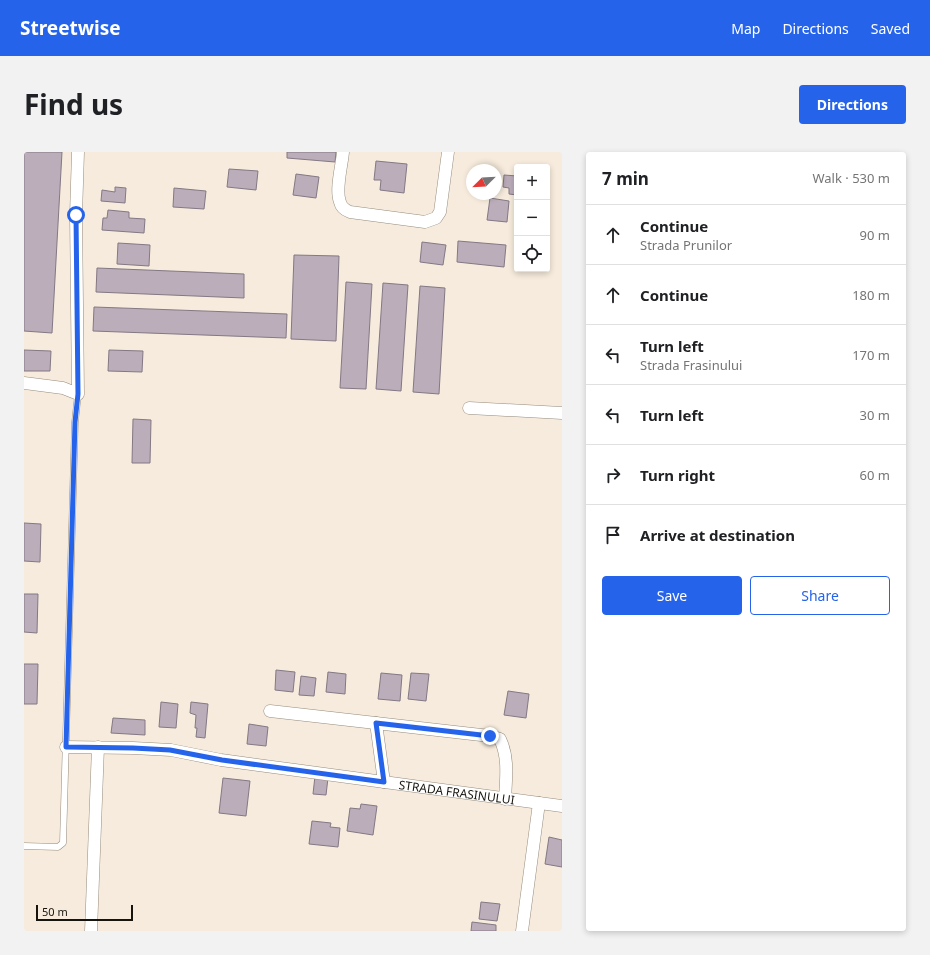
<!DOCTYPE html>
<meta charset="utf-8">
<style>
body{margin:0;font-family:"Noto Sans",sans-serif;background:#f2f2f2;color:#202124}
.controls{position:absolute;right:12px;top:12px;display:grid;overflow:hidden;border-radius:4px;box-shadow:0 2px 6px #0003}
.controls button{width:36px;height:36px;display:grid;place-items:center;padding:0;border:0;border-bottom:1px solid #e0e0e0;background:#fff;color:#202124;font:20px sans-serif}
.compass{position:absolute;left:442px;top:12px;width:36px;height:36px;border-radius:50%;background:#fff;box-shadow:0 2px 6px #0003;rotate:246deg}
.scale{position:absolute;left:12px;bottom:10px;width:97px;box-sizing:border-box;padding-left:4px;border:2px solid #17140e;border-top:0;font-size:11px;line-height:14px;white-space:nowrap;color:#17140e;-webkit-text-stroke:3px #f6ebdc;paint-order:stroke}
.stop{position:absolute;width:12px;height:12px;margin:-9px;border:3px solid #2563eb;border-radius:50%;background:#fff}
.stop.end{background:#2563eb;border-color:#fff;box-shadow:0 1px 4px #0008}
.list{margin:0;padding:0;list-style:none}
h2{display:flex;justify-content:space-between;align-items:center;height:52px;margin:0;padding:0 16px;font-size:17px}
h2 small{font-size:13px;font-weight:400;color:#757577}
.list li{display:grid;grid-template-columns:26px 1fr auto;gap:12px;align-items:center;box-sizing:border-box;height:60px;padding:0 16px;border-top:1px solid #e0e0e0}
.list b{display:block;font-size:15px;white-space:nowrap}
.list p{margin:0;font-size:13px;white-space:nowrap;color:#757577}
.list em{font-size:13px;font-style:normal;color:#757577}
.actions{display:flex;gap:8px;padding:12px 16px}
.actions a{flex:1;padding:9px 0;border:1px solid #2563eb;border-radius:4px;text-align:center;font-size:14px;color:#2563eb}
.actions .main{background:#2563eb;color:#fff}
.icon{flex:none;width:22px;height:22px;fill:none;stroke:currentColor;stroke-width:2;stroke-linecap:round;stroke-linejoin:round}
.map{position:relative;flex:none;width:538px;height:779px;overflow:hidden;border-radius:4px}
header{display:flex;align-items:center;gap:24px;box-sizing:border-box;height:56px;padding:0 20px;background:#2563eb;color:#fff}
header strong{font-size:19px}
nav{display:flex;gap:22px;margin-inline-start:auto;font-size:14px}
.intro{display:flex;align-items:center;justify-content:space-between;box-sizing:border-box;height:96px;padding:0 24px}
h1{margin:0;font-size:28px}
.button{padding:10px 18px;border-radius:4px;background:#2563eb;color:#fff;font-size:14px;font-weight:700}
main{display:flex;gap:24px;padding:0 24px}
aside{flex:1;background:#fff;border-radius:4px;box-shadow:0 2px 6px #0003}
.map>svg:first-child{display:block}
</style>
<header>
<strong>Streetwise</strong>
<nav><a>Map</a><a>Directions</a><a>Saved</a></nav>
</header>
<div class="intro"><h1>Find us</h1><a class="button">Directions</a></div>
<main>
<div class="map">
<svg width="538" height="779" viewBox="0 0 538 779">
<rect width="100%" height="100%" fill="#f6ebdc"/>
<g fill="#bbadba" stroke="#847884">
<path d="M0,0h38l-10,181 -28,-2z"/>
<path d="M263,0h49l-1,10 -48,-4z"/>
<path d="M352,9l31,3 -3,29 -24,-3 1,-10h-7z"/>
<path d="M205,17l29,2 -2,19 -29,-3z"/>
<path d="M272,22l23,3 -3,21 -23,-3z"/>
<path d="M480,23l13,1v19l-8,-1v-6l-6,-1z"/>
<path d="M91,35l11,1 -1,15 -24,-2 1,-11 13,2z"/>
<path d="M150,36l32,3 -2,18 -31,-2z"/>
<path d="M466,46l19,3 -2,21 -20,-2z"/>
<path d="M84,58l21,2v6l16,1 -1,14 -42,-3 1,-12h4z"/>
<path d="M434,89l48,4 -2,22 -47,-5z"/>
<path d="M398,90l24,3 -3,20 -23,-3z"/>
<path d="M94,91l32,2 -1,21 -32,-2z"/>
<path d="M270,103l45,1 -3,85 -45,-2z"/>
<path d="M73,116l147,6v24l-148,-6z"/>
<path d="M322,130l26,2 -6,105 -26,-1z"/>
<path d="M359,131l25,2 -7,106 -25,-2z"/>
<path d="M396,134l25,2 -6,106 -26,-2z"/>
<path d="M70,155l193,7 -1,24 -193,-7z"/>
<path d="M0,198l27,1 -1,20h-26z"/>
<path d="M85,198l34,1 -1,21 -34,-1z"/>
<path d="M109,267l18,1 -1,43h-18z"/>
<path d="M0,371l17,1 -1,38 -16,-1z"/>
<path d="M0,442h14l-1,39 -13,-1z"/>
<path d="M0,512h14l-1,40h-13z"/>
<path d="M252,518l19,2 -2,20 -18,-2z"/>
<path d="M304,520l18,2 -1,20 -19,-2z"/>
<path d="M357,521l21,2 -2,26 -22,-2z"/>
<path d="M387,521l18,1 -3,27 -18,-2z"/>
<path d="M277,524l15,2 -2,18 -15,-1z"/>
<path d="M484,539l21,3 -3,24 -22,-3z"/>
<path d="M137,550l17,2 -2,24 -17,-1z"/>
<path d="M167,550l17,2 -3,34 -9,-1 1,-9h-2l1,-13 -6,-2z"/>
<path d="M89,566l32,2v15l-34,-2z"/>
<path d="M225,572l19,3 -2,19 -19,-2z"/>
<path d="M291,624l13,2 -2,17 -13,-1z"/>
<path d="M199,626l27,3 -4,35 -27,-3z"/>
<path d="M337,652l16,2 -4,29 -26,-4 3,-23 10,1z"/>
<path d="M288,669l19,2 -1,4 10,1 -2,19 -29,-3z"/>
<path d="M525,685l13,3v27l-17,-3z"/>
<path d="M457,750l19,2 -3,17 -18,-2z"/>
<path d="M448,770l24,3v6h-25z"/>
</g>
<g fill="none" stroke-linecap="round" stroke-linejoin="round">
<defs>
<path id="lane" d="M0,694l34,1 5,-4 12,-421 3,-28"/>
<g id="street">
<path d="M319,0c-1,13 -8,38 -3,50 1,5 5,8 10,10l75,10 11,-4 4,-6 8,-60"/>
<path d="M0,231l39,5 15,6 -2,-179 2,-63"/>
<path d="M445,256l93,5"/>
<path d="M246,559l220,25 10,3c9,19 6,39 5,60"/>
<path d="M352,571l8,59"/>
<path id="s1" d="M42,595l67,1 38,2 50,10 341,46"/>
<path d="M67,779l7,-184"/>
<path d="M498,779l17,-128"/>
</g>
</defs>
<use href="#lane" stroke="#968c7e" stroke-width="7"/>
<use href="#street" stroke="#968c7e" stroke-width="13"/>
<use href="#lane" stroke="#fff" stroke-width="6"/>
<use href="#street" stroke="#fff" stroke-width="12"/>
</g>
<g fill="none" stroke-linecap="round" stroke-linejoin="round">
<path stroke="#2563eb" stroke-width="5" d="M52,63l2,179 -3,28 -9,325 67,1 37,2 52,10 162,22 -8,-59 114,13"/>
</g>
<g text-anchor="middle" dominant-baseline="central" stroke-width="3" stroke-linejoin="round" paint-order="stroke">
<g font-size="12" fill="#17140e" stroke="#f6ebdc">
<text stroke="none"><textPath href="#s1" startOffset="394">STRADA FRASINULUI</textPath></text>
</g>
</g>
</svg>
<div class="controls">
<button>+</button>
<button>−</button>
<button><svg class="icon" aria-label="locate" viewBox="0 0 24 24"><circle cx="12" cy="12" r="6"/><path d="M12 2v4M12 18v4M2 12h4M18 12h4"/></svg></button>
</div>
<svg class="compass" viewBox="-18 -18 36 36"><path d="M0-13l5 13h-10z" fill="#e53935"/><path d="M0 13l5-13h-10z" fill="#757577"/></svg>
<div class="scale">50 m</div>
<div class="stop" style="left:52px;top:63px"></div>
<div class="stop end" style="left:466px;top:584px"></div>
</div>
<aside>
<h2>7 min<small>Walk · 530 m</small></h2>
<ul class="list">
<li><svg class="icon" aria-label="ahead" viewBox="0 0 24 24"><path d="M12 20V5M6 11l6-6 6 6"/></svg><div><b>Continue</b><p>Strada Prunilor</p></div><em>90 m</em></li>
<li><svg class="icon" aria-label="ahead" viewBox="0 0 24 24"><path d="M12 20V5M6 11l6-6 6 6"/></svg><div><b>Continue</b></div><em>180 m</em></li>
<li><svg class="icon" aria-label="left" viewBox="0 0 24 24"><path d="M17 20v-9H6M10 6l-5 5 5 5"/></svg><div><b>Turn left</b><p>Strada Frasinului</p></div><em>170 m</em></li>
<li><svg class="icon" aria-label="left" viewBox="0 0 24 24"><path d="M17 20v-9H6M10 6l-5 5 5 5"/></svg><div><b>Turn left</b></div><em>30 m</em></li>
<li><svg class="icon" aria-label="right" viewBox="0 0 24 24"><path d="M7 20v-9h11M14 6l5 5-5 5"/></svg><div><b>Turn right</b></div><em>60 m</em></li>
<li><svg class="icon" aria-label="arrive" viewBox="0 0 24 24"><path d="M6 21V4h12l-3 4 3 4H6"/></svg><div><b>Arrive at destination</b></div></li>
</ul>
<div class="actions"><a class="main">Save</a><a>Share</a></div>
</aside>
</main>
